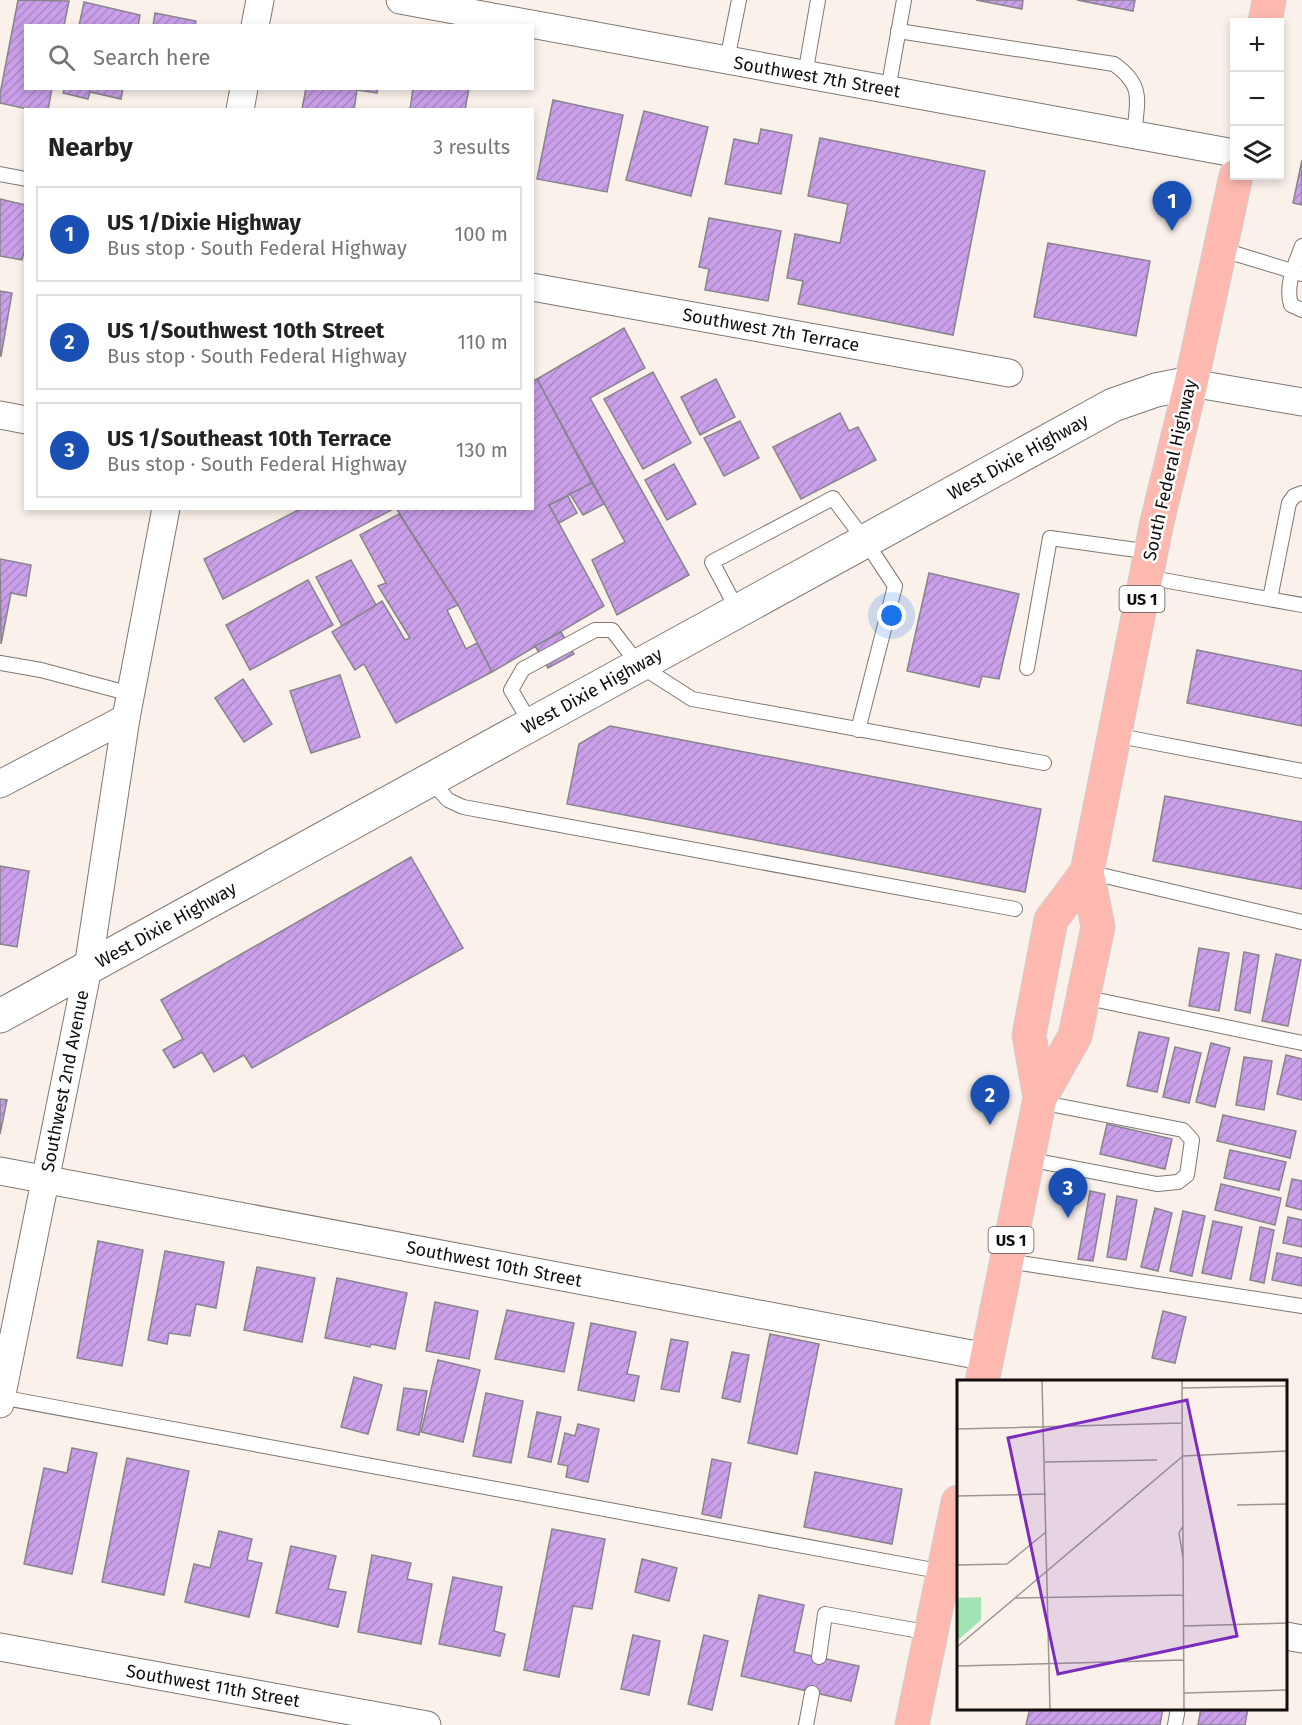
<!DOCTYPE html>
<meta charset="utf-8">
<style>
body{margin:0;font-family:"Fira Sans",sans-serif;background:#f6f6f6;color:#222}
.controls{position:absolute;right:18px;top:18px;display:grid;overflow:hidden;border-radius:0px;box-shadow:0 3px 9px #0003}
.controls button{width:54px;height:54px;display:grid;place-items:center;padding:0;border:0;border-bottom:2px solid #e0e0e0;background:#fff;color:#222;font:30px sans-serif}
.you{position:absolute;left:892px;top:616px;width:21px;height:21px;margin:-15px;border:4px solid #fff;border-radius:50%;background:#1a73e8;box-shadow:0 0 0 9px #1a73e833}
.badge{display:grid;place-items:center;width:39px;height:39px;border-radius:50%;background:#807315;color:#fff;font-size:20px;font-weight:700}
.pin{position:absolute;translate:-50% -50px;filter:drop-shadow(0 2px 3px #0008)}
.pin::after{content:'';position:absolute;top:32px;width:21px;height:18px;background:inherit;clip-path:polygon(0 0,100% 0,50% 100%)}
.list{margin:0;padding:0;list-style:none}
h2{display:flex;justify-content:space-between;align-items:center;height:78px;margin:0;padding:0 24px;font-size:26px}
h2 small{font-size:20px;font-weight:400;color:#767676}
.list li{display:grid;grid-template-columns:39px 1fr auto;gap:18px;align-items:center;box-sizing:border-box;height:96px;margin:0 12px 12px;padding:0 12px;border:2px solid #e0e0e0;border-radius:0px}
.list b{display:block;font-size:22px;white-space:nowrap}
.list p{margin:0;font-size:20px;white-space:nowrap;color:#767676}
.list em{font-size:20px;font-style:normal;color:#767676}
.icon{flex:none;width:33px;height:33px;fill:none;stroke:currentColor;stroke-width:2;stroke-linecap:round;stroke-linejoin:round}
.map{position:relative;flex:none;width:1302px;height:1725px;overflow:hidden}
.search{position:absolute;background:#fff;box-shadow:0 3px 9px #0003;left:24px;top:24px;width:510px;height:66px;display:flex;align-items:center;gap:15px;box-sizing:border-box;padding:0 21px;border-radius:0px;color:#767676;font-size:22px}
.panel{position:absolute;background:#fff;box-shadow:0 3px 9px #0003;left:24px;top:108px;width:510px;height:402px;border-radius:0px}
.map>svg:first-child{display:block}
</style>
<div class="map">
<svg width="1302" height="1725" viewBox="0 0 1302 1725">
<defs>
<pattern id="building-hatch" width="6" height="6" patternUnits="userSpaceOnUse" patternTransform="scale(1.5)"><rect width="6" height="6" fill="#c89fe8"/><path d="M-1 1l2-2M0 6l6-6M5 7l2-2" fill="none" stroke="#ab88c6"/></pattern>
</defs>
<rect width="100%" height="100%" fill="#f9f1ea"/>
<g fill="url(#building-hatch)" stroke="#88848b" stroke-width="1.5">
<path d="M18,0l51,1 -5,25h-38v62h26l-4,22h-16l-32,-7v-9z"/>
<path d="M976,0h47l-1,9z"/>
<path d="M1077,0h58l-2,11z"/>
<path d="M84,2l56,13 -2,11h-59z"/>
<path d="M155,13l41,8 -1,5h-42z"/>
<path d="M65,88h58l-2,11 -31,-7 -2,7 -25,-6z"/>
<path d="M306,88h72l-1,5 -20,-3 -3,20h-49l-3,-1z"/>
<path d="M413,88h56l-4,22h-55z"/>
<path d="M553,100l70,15 -16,77 -70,-13z"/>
<path d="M644,111l64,16 -17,69 -65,-16z"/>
<path d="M761,129l31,6 -11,59 -56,-10 9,-45 24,5z"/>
<path d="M820,138l165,33 -32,164 -155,-31 5,-23 -16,-3 8,-44 45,9 8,-39 -40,-8z"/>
<path d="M1302,160v45l-9,-2z"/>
<path d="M0,199l26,6v40l-4,15 -22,-4z"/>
<path d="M709,218l72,13 -13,70 -63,-11 4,-21 -10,-2z"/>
<path d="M1048,243l102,18 -14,75 -102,-19z"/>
<path d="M0,291l12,2 -11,63h-1z"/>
<path d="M624,328l21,40 -55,30 99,177 -72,40 -25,-55 33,-18 -88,-163z"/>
<path d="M653,372l38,71 -48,26 -39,-70z"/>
<path d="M537,379l55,104 -43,22 55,101 -112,66 -34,-67 -62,-97h136v-127z"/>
<path d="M716,379l19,38 -35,18 -19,-38z"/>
<path d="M840,413l9,18 9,-4 18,33 -75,39 -28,-52z"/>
<path d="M740,421l19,37 -35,18 -20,-38z"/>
<path d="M674,464l22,40 -29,16 -22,-40z"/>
<path d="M592,483l12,21 -21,11 -13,-21z"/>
<path d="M568,496l9,17 -18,10 -10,-18z"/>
<path d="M302,508h93l-172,91 -19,-40z"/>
<path d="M399,514l59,91 -11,5 19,39 11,-6 15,29 -96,51 -32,-59 -9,6 -23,-38 50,-31 23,39 5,-2 -32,-52 8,-3 -26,-48z"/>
<path d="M0,559l31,6 -5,31 -15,-3 -10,51z"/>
<path d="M351,560l25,45 -34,21 -26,-49z"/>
<path d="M929,573l90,21 -20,85 -17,-3 -3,11 -72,-16z"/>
<path d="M308,580l25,45 -83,45 -24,-45z"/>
<path d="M561,632l13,22 -26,14 -13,-22z"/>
<path d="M1197,650l105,21v55l-115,-23z"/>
<path d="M340,675l20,62 -49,16 -21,-62z"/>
<path d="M243,679l29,45 -28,18 -29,-44z"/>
<path d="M610,726l431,83 -16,83 -458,-88 12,-60z"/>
<path d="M1165,796l137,26v67l-149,-28z"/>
<path d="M411,857l52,91 -211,120 -8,-13 -30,17 -12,-20 -28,16 -11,-18 20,-11 -22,-39z"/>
<path d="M0,866l29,5 -12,76 -17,-3z"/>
<path d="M1199,948l30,5 -10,58 -30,-5z"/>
<path d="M1244,952l15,3 -9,58 -15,-3z"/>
<path d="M1276,954l25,6 -13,66 -26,-5z"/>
<path d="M1139,1032l30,6 -12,54 -30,-6z"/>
<path d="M1211,1043l19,5 -15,59 -19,-5z"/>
<path d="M1175,1047l26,6 -12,50 -26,-6z"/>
<path d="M1286,1055l16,4v41l-25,-6z"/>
<path d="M1244,1057l28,4 -8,49 -28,-5z"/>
<path d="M0,1099l7,1 -7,34z"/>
<path d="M1223,1115l73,16 -6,27 -73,-17z"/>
<path d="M1107,1124l65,15 -7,30 -65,-15z"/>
<path d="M1230,1150l56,12 -7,28 -55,-12z"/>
<path d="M1292,1179l10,2v29l-16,-4z"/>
<path d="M1221,1184l60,14 -6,27 -60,-15z"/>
<path d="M1090,1191l15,3 -12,67 -15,-2z"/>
<path d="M1117,1196l20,4 -11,60 -19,-3z"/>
<path d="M1155,1208l17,5 -14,58 -17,-4z"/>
<path d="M1183,1211l22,5 -13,60 -22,-5z"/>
<path d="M1288,1217l14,3v27l-19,-4z"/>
<path d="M1213,1221l29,6 -11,52 -29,-6z"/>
<path d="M1260,1227l14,3 -10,53 -14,-3z"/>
<path d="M98,1241l45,9 -21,116 -45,-8z"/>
<path d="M165,1251l59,11 -8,46 -20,-4 -6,32 -21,-3 -2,11 -19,-4z"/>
<path d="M1277,1253l25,5v28l-30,-6z"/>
<path d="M257,1267l58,11 -13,64 -58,-12z"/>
<path d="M337,1278l70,15 -12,56 -24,-5 -1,3 -45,-9z"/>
<path d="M435,1302l43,9 -9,48 -43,-8z"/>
<path d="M507,1310l67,13 -10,49 -69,-13z"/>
<path d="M1163,1311l23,6 -11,46 -23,-5z"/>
<path d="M591,1323l45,9 -9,42 12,2 -5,25 -56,-11z"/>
<path d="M770,1334l49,10 -22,110 -49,-11z"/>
<path d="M671,1339l17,3 -9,50 -18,-3z"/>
<path d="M732,1352l17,3 -9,47 -18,-4z"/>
<path d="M438,1360l42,10 -17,72 -42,-10z"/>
<path d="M354,1377l28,8 -14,49 -27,-7z"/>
<path d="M404,1388l23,3 -8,44 -22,-5z"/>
<path d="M486,1393l37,8 -12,62 -38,-7z"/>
<path d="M537,1412l24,5 -10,45 -23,-5z"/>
<path d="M578,1424l21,5 -11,53 -22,-5 2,-11 -10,-2 7,-31 10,3z"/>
<path d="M72,1448l25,5 -25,121 -48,-10 20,-96 23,5z"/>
<path d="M127,1458l62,13 -25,124 -62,-13z"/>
<path d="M712,1459l19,4 -10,55 -19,-4z"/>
<path d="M815,1472l87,17 -10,55 -88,-17z"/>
<path d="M552,1529l53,10 -13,70 -19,-3 -14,71 -35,-7z"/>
<path d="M219,1531l33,8 -5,21 15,3 -13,54 -64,-15 9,-38 16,4z"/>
<path d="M291,1546l45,10 -8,33 18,3 -8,35 -62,-14z"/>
<path d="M372,1555l39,8 -4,16 25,5 -11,60 -63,-12z"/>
<path d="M642,1559l35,9 -8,33 -34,-9z"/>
<path d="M453,1577l49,10 -8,44 11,3 -5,22 -61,-12z"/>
<path d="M759,1595l45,10 -10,47 65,14 -8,35 -110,-25z"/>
<path d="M633,1635l27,6 -11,54 -28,-6z"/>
<path d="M704,1635l24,6 -16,69 -24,-6z"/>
<path d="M1030,1708h133l-3,17h-134z"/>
<path d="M1201,1708h47l-3,17h-47z"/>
</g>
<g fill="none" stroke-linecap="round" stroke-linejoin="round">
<defs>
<g id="service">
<path d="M898,31l216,33c31,22 23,37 20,71"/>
<path d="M727,60l12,-60"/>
<path d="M805,75l13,-75"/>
<path d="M888,90l16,-90"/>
<path d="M0,174l26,5"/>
<path d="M1302,246c-7,19 -17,39 -11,59l11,5"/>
<path d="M1220,249l82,25"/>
<path d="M1146,577l156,28"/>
<path d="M1270,599l19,-96 5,-7 8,-3"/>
<path d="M738,611l-26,-49 121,-64 33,44 29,44 -37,144"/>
<path d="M0,663l41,7 90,24"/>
<path d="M1027,668l23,-130 101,14"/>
<path d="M531,724l-20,-34 12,-21 72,-39h17l27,35 53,34 352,64"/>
<path d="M1114,735l188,36"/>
<path d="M431,781l17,19 15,7 552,102"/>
<path d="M1088,872l214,50"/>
<path d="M1083,997l219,46"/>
<path d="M1027,1159l130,25 21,-2 9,-7 5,-35 -9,-10 -144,-28"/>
<path d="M1007,1261l295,45"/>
<path d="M0,1397l944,175"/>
<path d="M819,1657l6,-43 106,19"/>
<path d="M806,1725l6,-32"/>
<path d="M1175,1725l3,-17"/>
</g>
<g id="minor">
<path d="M400,0l834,153"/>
<path d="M255,26l5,-26"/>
<path d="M240,110l4,-22"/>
<path d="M532,287l477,86"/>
<path d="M1191,383l111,19"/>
<path d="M0,415l26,5"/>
<path d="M0,784l126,-66"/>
<path d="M0,1171l987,186"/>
<path d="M0,1404l88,-436 38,-250 40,-210"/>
<path d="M1286,1636l16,3"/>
<path d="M0,1647l427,78"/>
</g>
<path id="secondary" d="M0,1016l1113,-611 43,-15 35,-7"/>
<g id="primary">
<path d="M1265,22l4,-22"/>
<path d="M1040,1098l-11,-63 22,-115 36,-48"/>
<path d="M982,1382l58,-284 35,-62 23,-109 -11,-55 70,-350 34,-139 45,-207"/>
<path d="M912,1725l46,-223"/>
</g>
</defs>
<use href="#service" stroke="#7e7872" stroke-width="16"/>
<use href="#minor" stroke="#7e7872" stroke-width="29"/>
<use href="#secondary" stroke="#7e7872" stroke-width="35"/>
<use href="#primary" stroke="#cfcfce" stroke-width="35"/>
<use href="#service" stroke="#fff" stroke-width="14"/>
<use href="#minor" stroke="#fff" stroke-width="27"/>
<use href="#secondary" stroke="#fff" stroke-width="33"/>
<use href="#primary" stroke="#fdb9b0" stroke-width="33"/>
</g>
<g text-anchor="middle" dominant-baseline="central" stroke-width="5" stroke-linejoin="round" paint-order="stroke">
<g fill="#fff" stroke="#585655" stroke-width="1.5">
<rect x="1119.5" y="586" width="45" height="26" rx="4.5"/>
<rect x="988.5" y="1227" width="45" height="26" rx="4.5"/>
</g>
<g font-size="16" font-weight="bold" fill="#110e0c">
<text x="1142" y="599">US 1</text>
<text x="1011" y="1240">US 1</text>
</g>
<g font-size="18" fill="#110e0c" stroke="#fff">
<text transform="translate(817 77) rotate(10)">Southwest 7th Street</text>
<text transform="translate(771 330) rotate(10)">Southwest 7th Terrace</text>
<text transform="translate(1018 457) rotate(-29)">West Dixie Highway</text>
<text transform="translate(1170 470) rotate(-77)">South Federal Highway</text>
<text transform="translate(592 691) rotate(-29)">West Dixie Highway</text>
<text transform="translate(166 925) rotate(-29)">West Dixie Highway</text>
<text transform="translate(65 1081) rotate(-79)">Southwest 2nd Avenue</text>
<text transform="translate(494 1264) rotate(11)">Southwest 10th Street</text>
<text transform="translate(213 1686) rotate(10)">Southwest 11th Street</text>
</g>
</g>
<g transform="translate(957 1380)">
<rect width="330" height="330" fill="#f9f1ea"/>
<path d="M24,217v23l-24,21v-43z" fill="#a2e5b5"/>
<path fill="none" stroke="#9c9691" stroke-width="1.5" d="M85,1l8,328M225,1l2,328M225,8l105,-2M0,49l226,-6M226,76l104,-5M88,82l112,-2M0,116l89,-2M280,125l50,-1M226,146l-4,7 4,25M0,185l50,-1 39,-32M58,218l168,-3M226,246l104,-3M0,267l226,-191M0,286l227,-6M227,313l103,-3"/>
<path fill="#7b2cbf" fill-opacity="0.15" stroke="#7b2cbf" stroke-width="3" d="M230,20l50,236 -179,38 -50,-236z"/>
<rect width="330" height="330" fill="none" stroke="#110e0c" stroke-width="3"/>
</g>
</svg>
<div class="controls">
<button>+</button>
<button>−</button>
<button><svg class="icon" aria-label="layers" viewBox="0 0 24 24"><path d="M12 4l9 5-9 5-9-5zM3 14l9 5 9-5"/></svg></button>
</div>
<div class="you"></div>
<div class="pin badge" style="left:1172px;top:231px;background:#1a4fb4">1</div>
<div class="pin badge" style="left:990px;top:1125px;background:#1a4fb4">2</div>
<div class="pin badge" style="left:1068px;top:1218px;background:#1a4fb4">3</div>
<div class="search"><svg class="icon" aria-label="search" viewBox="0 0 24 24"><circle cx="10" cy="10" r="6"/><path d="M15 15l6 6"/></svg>Search here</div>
<section class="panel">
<h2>Nearby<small>3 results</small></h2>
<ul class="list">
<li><span class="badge" style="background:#1a4fb4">1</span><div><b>US 1/Dixie Highway</b><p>Bus stop · South Federal Highway</p></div><em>100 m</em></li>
<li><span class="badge" style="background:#1a4fb4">2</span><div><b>US 1/Southwest 10th Street</b><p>Bus stop · South Federal Highway</p></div><em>110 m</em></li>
<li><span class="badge" style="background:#1a4fb4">3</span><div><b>US 1/Southeast 10th Terrace</b><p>Bus stop · South Federal Highway</p></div><em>130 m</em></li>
</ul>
</section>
</div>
